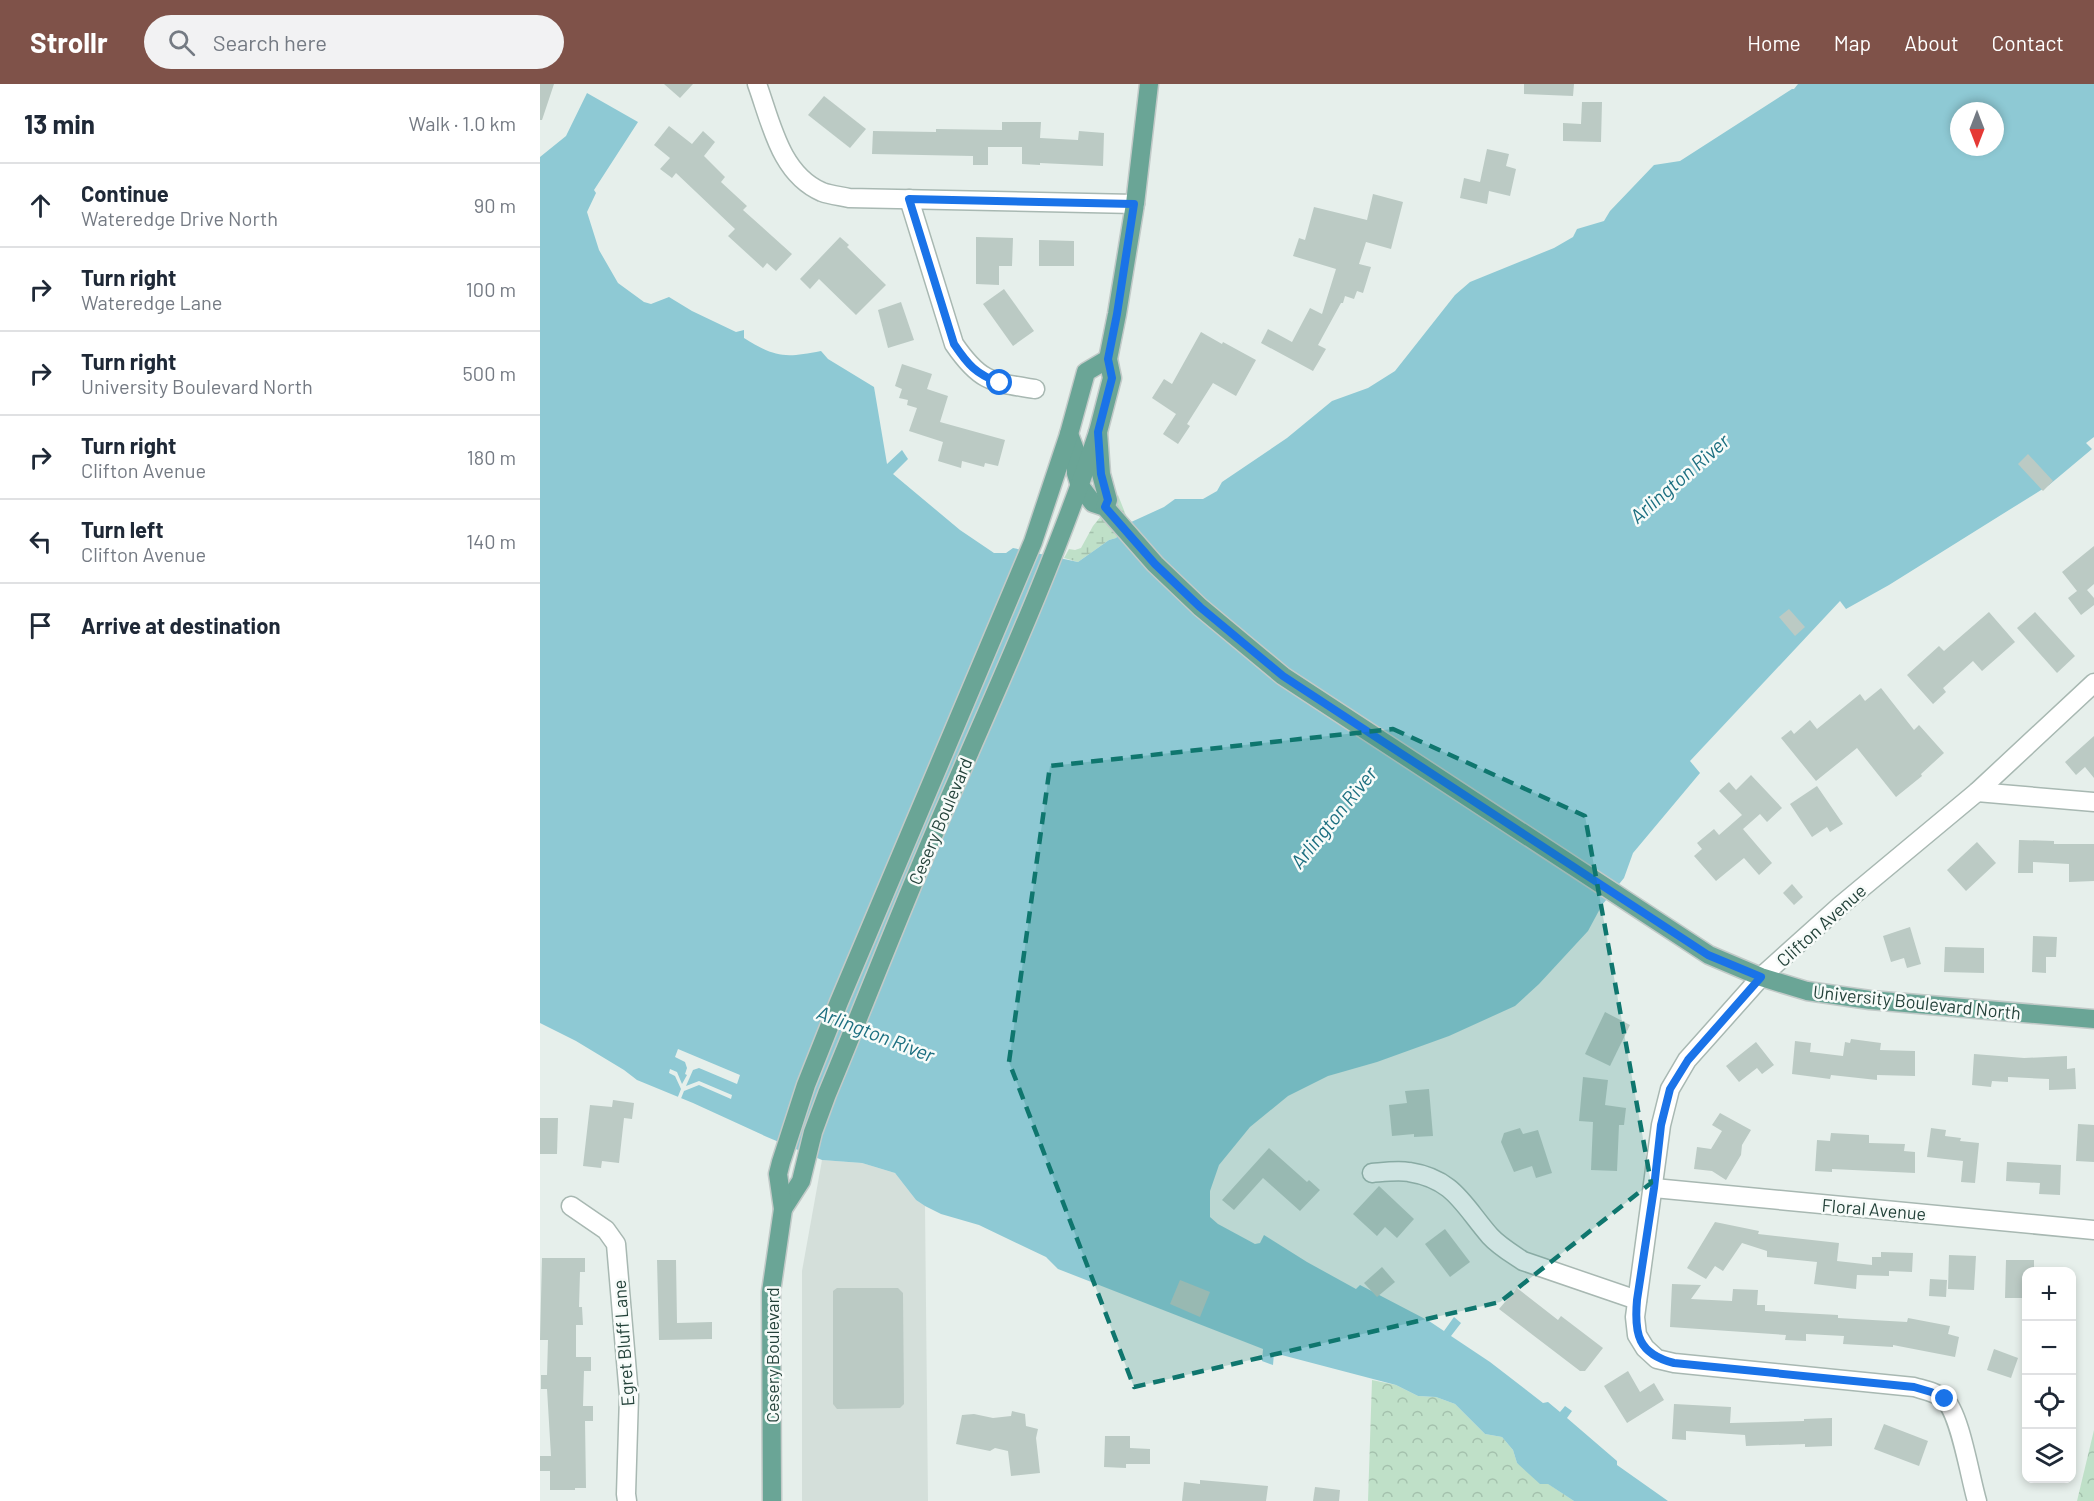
<!DOCTYPE html>
<meta charset="utf-8">
<style>
body{margin:0;font-family:Barlow,sans-serif;background:#f2f2f3;color:#1f2937}
.controls{position:absolute;right:18px;bottom:18px;display:grid;overflow:hidden;border-radius:12px;box-shadow:0 3px 9px #0003}
.controls button{width:54px;height:54px;display:grid;place-items:center;padding:0;border:0;border-bottom:2px solid #e0e1e3;background:#fff;color:#1f2937;font:30px sans-serif}
.compass{position:absolute;left:1410px;top:18px;width:54px;height:54px;border-radius:50%;background:#fff;box-shadow:0 3px 9px #0003;rotate:180deg}
.stop{position:absolute;width:18px;height:18px;margin:-14px;border:4px solid #1a73e8;border-radius:50%;background:#fff}
.stop.end{background:#1a73e8;border-color:#fff;box-shadow:0 2px 6px #0008}
.list{margin:0;padding:0;list-style:none}
h2{display:flex;justify-content:space-between;align-items:center;height:78px;margin:0;padding:0 24px;font-size:26px}
h2 small{font-size:20px;font-weight:400;color:#747a83}
.list li{display:grid;grid-template-columns:39px 1fr auto;gap:18px;align-items:center;box-sizing:border-box;height:84px;padding:0 24px;border-top:2px solid #e0e1e3}
.list b{display:block;font-size:22px;white-space:nowrap}
.list p{margin:0;font-size:20px;white-space:nowrap;color:#747a83}
.list em{font-size:20px;font-style:normal;color:#747a83}
.icon{flex:none;width:33px;height:33px;fill:none;stroke:currentColor;stroke-width:2;stroke-linecap:round;stroke-linejoin:round}
.map{position:relative;flex:none;width:1554px;height:1417px;overflow:hidden}
header{display:flex;align-items:center;gap:36px;box-sizing:border-box;height:84px;padding:0 30px;background:#7f5249;color:#fff}
header strong{font-size:28px}
nav{display:flex;gap:33px;margin-inline-start:auto;font-size:21px}
.search{width:420px;height:54px;background:#f2f2f3;display:flex;align-items:center;gap:15px;box-sizing:border-box;padding:0 21px;border-radius:33px;color:#747a83;font-size:22px}
main{display:flex}
aside{flex:1;background:#fff}
.map>svg:first-child{display:block}
</style>
<header>
<strong>Strollr</strong>
<div class="search"><svg class="icon" aria-label="search" viewBox="0 0 24 24"><circle cx="10" cy="10" r="6"/><path d="M15 15l6 6"/></svg>Search here</div>
<nav><a>Home</a><a>Map</a><a>About</a><a>Contact</a></nav>
</header>
<main>
<aside>
<h2>13 min<small>Walk · 1.0 km</small></h2>
<ul class="list">
<li><svg class="icon" aria-label="ahead" viewBox="0 0 24 24"><path d="M12 20V5M6 11l6-6 6 6"/></svg><div><b>Continue</b><p>Wateredge Drive North</p></div><em>90 m</em></li>
<li><svg class="icon" aria-label="right" viewBox="0 0 24 24"><path d="M7 20v-9h11M14 6l5 5-5 5"/></svg><div><b>Turn right</b><p>Wateredge Lane</p></div><em>100 m</em></li>
<li><svg class="icon" aria-label="right" viewBox="0 0 24 24"><path d="M7 20v-9h11M14 6l5 5-5 5"/></svg><div><b>Turn right</b><p>University Boulevard North</p></div><em>500 m</em></li>
<li><svg class="icon" aria-label="right" viewBox="0 0 24 24"><path d="M7 20v-9h11M14 6l5 5-5 5"/></svg><div><b>Turn right</b><p>Clifton Avenue</p></div><em>180 m</em></li>
<li><svg class="icon" aria-label="left" viewBox="0 0 24 24"><path d="M17 20v-9H6M10 6l-5 5 5 5"/></svg><div><b>Turn left</b><p>Clifton Avenue</p></div><em>140 m</em></li>
<li><svg class="icon" aria-label="arrive" viewBox="0 0 24 24"><path d="M6 21V4h12l-3 4 3 4H6"/></svg><div><b>Arrive at destination</b></div></li>
</ul>
</aside>
<div class="map">
<svg width="1554" height="1417" viewBox="0 0 1554 1417">
<defs>
<pattern id="forest-crowns" width="20" height="18" patternUnits="userSpaceOnUse" patternTransform="scale(1.5)"><rect width="20" height="18" fill="#bfe0c8"/><path d="M2 6a3 3 0 1 1 6 0M12 15a3 3 0 1 1 6 0" fill="none" stroke="#a4c1ad"/></pattern>
<pattern id="wetland-marsh" width="20" height="14" patternUnits="userSpaceOnUse" patternTransform="scale(1.5)"><rect width="20" height="14" fill="#bfe0c8"/><path d="M1 5h8M5 5V1M11 12h8M15 12V8" fill="none" stroke="#a4c1ad"/></pattern>
</defs>
<rect width="100%" height="100%" fill="#e6efeb"/>
<path fill="#d4dfda" d="M282,1076l40,3 33,10 21,27 9,6 3,295h-126v-230z"/>
<g fill="url(#forest-crowns)">
<path d="M832,1296l24,5 22,11 18,1 19,7 30,30 17,3 11,13 4,13 57,38h-206z"/>
<path d="M1554,1346v71h-17z"/>
</g>
<path fill="url(#wetland-marsh)" d="M578,411l11,28 -13,15 -7,2 -31,22 -14,-4 5,-9 6,1 6,-2 12,-22z"/>
<path fill="#8ec9d4" fill-rule="evenodd" d="M1258,0h296v353l-8,6 6,6 -43,36 -160,100 -43,24 -6,-8 -150,160 10,12 -67,80 -9,25 -22,27 -14,26 -49,53 -24,22 -66,30 -72,26 -49,14 -40,20 -38,31 -31,38 -9,26v26l8,7 37,20 5,-1 4,-8 43,27 49,27 4,-4 69,36 15,10 10,-14 7,6 -10,13 39,26 53,41 5,-1 12,10 5,-6 7,5 -5,7 50,43v4l51,36h-94l-26,-17h-8l-23,-21 -4,-13 -11,-13 -17,-3 -30,-30 -19,-7 -18,-1 -22,-11 -122,-32 -1,12 -11,-4 1,-12 -205,-80 -12,-12 -67,-32 -38,-11 -16,-8 -9,-6 -21,-27 -33,-10 -40,-3 -55,-23 -74,-34 -56,-23 -13,-10 -48,-29 -36,-18v-866l26,-21 21,-43 51,29 -44,68 2,3 -9,19 12,38 19,33 26,19 7,2 18,-7 23,14 44,21 8,-2v8c32,20 41,20 77,13l7,8 46,28 13,77 15,-14 6,9 -15,15 67,56 34,23h12l7,-5 65,14 31,-22 7,-2 13,-15 35,-16 11,-8h28l14,-8 5,-9 65,-44 45,-37 36,-13 27,-17 60,-76 15,-13 84,-34 19,-11 4,-8 27,-8 6,-10 44,-46 26,-4 112,-72h2zM1419,27h36v36h-36z"/>
<path fill="#e6efeb" d="M138,965l62,26 -3,9 -38,-16 -6,2 -7,16 13,-5 33,14 -1,4 -32,-14 -15,6 -4,10 -3,-2 4,-10 -6,-13 -6,-3 1,-4 7,3 5,12 5,-9 -2,-1 2,-6 -2,-6 -10,-5z"/>
<g fill="#bbcac4">
<path d="M0,0h14l-12,36h-2z"/>
<path d="M124,0h29l-13,14z"/>
<path d="M984,0h50l-1,12 -49,-2z"/>
<path d="M284,12l42,33 -16,19 -42,-33z"/>
<path d="M1042,18h20l-1,40 -38,-1v-18l18,1z"/>
<path d="M462,38h39l-1,16 38,2 1,-9 25,2 -1,33 -63,-3v2l-18,-1v-17h-34v18h-15v-9l-101,-2 1,-23 63,1v-3l66,1z"/>
<path d="M129,42l23,18 11,-13 12,11 -11,14 21,21 -4,5 26,24 -4,4 49,44 -16,17 -9,-8 -4,5 -35,-32 7,-7 -59,-56 -4,5 -12,-9 10,-11 -16,-13z"/>
<path d="M947,65l22,5 -3,12 10,3 -6,27 -21,-5 -2,13 -27,-6 4,-20 16,4z"/>
<path d="M833,110l30,8 -12,47 -25,-7 -7,22 12,3 -8,26 -6,-2 -3,8 -9,-3 -2,7h-2l-23,42 8,4 -13,22 -52,-28 7,-14 24,13 18,-34 12,6 14,-45 -43,-13 6,-18 6,2 9,-33 53,13z"/>
<path d="M300,153l9,8 -2,2 39,38 -30,30 -37,-36 -9,10 -10,-10z"/>
<path d="M436,153l37,1 -1,28h-13v19l-23,-1z"/>
<path d="M499,156l35,1v25h-35z"/>
<path d="M464,205l30,42 -21,15 -30,-42z"/>
<path d="M361,218l13,38 -26,8 -10,-38z"/>
<path d="M661,248l21,12 1,-2 33,18 -20,36 -23,-13 -26,41 3,2 -12,18 -15,-10 13,-20 -24,-16 12,-19 8,5z"/>
<path d="M362,280l30,10 -5,15 21,7 -8,26 65,18 -7,26 -13,-3 -1,4 -22,-6 -1,7 -23,-7 5,-19 -34,-11 8,-23 -10,-3 1,-5 -9,-2 3,-9 -7,-3z"/>
<path d="M1488,370l25,27 -10,10 -25,-27z"/>
<path d="M1554,462v38l-7,6 7,8v7l-13,10 -13,-17 9,-7 -15,-19z"/>
<path d="M1249,525l16,18 -10,9 -16,-19z"/>
<path d="M1449,528l26,30 -33,29 -9,-10 -30,27 3,4 -13,12 -26,-29 32,-29 5,5z"/>
<path d="M1495,528l40,44 -18,17 -40,-45z"/>
<path d="M1341,604l33,42 5,-5 25,28 -23,21 1,2 -26,21 -39,-49 -41,33 -35,-43 10,-8 3,4 16,-14 7,9 43,-35 5,7z"/>
<path d="M1554,652v42l-9,-11 -9,8 -11,-13z"/>
<path d="M1211,691l31,33 -15,14 -7,-8 -17,15 29,34 -13,12 -15,-17 -28,23 -22,-25 8,-7 -5,-6 17,-14 5,6 23,-20 -23,-24 10,-9 7,8z"/>
<path d="M1277,702l26,38 -13,8 -3,-5 -15,10 -22,-33z"/>
<path d="M1479,756l35,1v3h40v37l-25,1v-18l-36,-2v11h-15z"/>
<path d="M1437,758l19,21 -30,28 -19,-21z"/>
<path d="M1252,800l11,13 -9,8 -11,-12z"/>
<path d="M1370,843l11,37 -14,4 -3,-10 -13,4 -8,-26z"/>
<path d="M1493,852l24,1 -1,20h-10v16l-14,-1z"/>
<path d="M1405,863l39,1v25l-40,-1z"/>
<path d="M1065,928l25,13 -20,41 -25,-12z"/>
<path d="M1311,955l30,4 -1,7 35,1v25l-38,-1v5l-46,-5 -1,4 -38,-5 3,-33 16,2 -1,9 33,4 2,-14 5,1z"/>
<path d="M1216,958l18,23 -12,9 -5,-6 -18,14 -13,-16z"/>
<path d="M1434,970l50,4 43,-2v13l8,-1 1,21 -27,1v-11l-41,-2v5l-16,-1 -1,6 -19,-2z"/>
<path d="M1043,993l25,3 -3,25 21,3 -2,17h-5l-2,46 -26,-1 2,-48 -14,-1z"/>
<path d="M889,1005l4,47 -19,1v-3l-22,2 -3,-31 18,-2 -2,-12z"/>
<path d="M73,1016l21,3 -2,16 -8,-1 -5,45 -17,-2 -1,7 -18,-2 7,-61 22,2z"/>
<path d="M1180,1029l31,17 -9,15 -1,10 -15,25 -14,-9 -18,-2 3,-22 14,2 11,-18 -10,-6z"/>
<path d="M0,1034h18l-1,36h-17z"/>
<path d="M1538,1040l16,1v37l-18,-1z"/>
<path d="M980,1044l3,6 15,-4 14,43 -16,5 -4,-12 -18,6 -13,-30 3,-9z"/>
<path d="M1391,1044l15,2 -1,6 16,2 -1,3 19,2 -4,40 -14,-1 2,-21 -36,-4z"/>
<path d="M1291,1049l38,2v8l36,1 -1,7 11,1v21l-83,-4v3l-17,-1 2,-31 13,1z"/>
<path d="M729,1064l38,34 2,-2 11,10 -20,21 -37,-33 -29,32 -12,-10z"/>
<path d="M1467,1078l54,3 -1,30 -21,-1 1,-11 -34,-2z"/>
<path d="M839,1102l35,33 -17,19 -12,-11 -8,9 -24,-22z"/>
<path d="M1175,1138l44,9 -1,3 81,9 -2,18 35,4v-8h9v-5l32,1 -1,19 -23,-1v5l-32,-1 -1,14 -42,-5 3,-22 -50,-5v-6l-25,-8 -19,28 -8,-5 -9,13 -19,-11z"/>
<path d="M905,1145l25,33 -20,15 -25,-33z"/>
<path d="M1409,1171l27,1 -2,34 -26,-1z"/>
<path d="M2,1174h43v14h-5l-1,35h3l1,18h-7v32h15v14h-7l-1,35h10v15h-8l1,67h-11v2h-25v-19h-10v-15h11l-4,-67h-6v-14h6l1,-35h-8z"/>
<path d="M117,1176h19l1,63 35,-1v17l-53,1z"/>
<path d="M1466,1176h28v12h-8v26h-21z"/>
<path d="M842,1183l13,15 -18,15 -13,-14z"/>
<path d="M1390,1195l17,1 -1,17 -17,-1z"/>
<path d="M640,1196l30,12 -10,25 -30,-13z"/>
<path d="M1132,1200l29,1 -10,14 41,2 1,-12 25,1 -1,15h8v6l73,4v3l69,4 1,-4 42,8 -2,8 11,3 -4,20 -62,-12v2l-50,-3 1,-8 -38,-2v7l-21,-1 1,-5 -116,-8z"/>
<path d="M297,1204h61l5,5 1,111 -4,4 -63,1 -4,-5v-113z"/>
<path d="M977,1204l41,32 3,-4 42,32 -18,23h-5l-81,-62z"/>
<path d="M1454,1265l24,9 -7,20 -24,-8z"/>
<path d="M1088,1287l12,21 14,-9 10,17 -37,23 -23,-37z"/>
<path d="M1134,1320l57,3 -1,16 74,-2v-2l28,-1v28l-27,1v-3l-59,2 -1,-11 -59,-4v9l-14,-1z"/>
<path d="M472,1327l13,3 1,12 12,3 -2,9 4,35 -29,3 -3,-25 -13,-3 -5,3 -34,-7 6,-29 12,-1 19,4 18,-2z"/>
<path d="M1344,1340l44,17 -9,25 -45,-17z"/>
<path d="M565,1352h25v12l20,1v15h-24v4l-22,-1z"/>
<path d="M660,1396l68,6 -2,15h-84l2,-19 16,2z"/>
<path d="M775,1403l25,3 -1,11h-26z"/>
</g>
<g fill="none" stroke-linecap="round" stroke-linejoin="round">
<defs>
<g id="minor">
<path d="M217,0c14,38 23,90 65,108 8,3 18,4 27,6l286,6"/>
<path d="M369,115l45,145c26,38 37,38 81,45"/>
<path d="M1437,708l117,10"/>
<path d="M832,1089c12,-1 26,-3 37,-1 45,7 54,33 81,64 9,10 21,17 33,25l114,39"/>
<path d="M1114,1104l440,42"/>
<path d="M31,1122l35,24 10,14 13,152 -3,98 1,7"/>
<path d="M1437,1417c-7,-23 -17,-89 -33,-102 -8,-7 -20,-9 -30,-12l-240,-24 -17,-4 -12,-11 -8,-13 -2,-18 26,-192 9,-36 17,-29 74,-83 79,-71 137,-114 117,-109"/>
</g>
<g id="major">
<path d="M529,350l6,16 1,23 4,13 13,17 12,4 50,57 45,43 83,69 426,279 52,22 46,14 63,9 224,19"/>
<path d="M565,423l3,-7 -7,-26 -3,-42 14,-54 -4,-19 9,-45 18,-110 14,-120"/>
<path d="M243,1125l18,-28 12,-49 14,-38c38,-91 73,-182 112,-272 56,-129 115,-257 159,-390"/>
<path d="M232,1417l-1,-209 12,-83 -5,-35 3,-12 25,-77 33,-83 194,-460 36,-108 17,-62 22,-13"/>
</g>
</defs>
<use href="#minor" stroke="#a8b8b2" stroke-width="21"/>
<use href="#major" stroke="#c2cac8" stroke-width="21"/>
<use href="#minor" stroke="#fff" stroke-width="18"/>
<use href="#major" stroke="#6aa596" stroke-width="18"/>
</g>
<g fill="none" stroke-linecap="round" stroke-linejoin="round">
<path stroke="#1a73e8" stroke-width="8" d="M460,299c-24,-9 -32,-18 -46,-39l-45,-145 225,5 -17,110 -9,45 4,19 -14,54 3,42 7,26 -3,7 50,57 45,43 83,69 425,279 53,22 -73,83 -18,29 -9,36 -7,63 -17,112c-3,34 1,54 37,63l240,24 17,5 14,7"/>
</g>
<path fill="#0f766e" fill-opacity="0.2" stroke="#0f766e" stroke-width="4.5" stroke-dasharray="12 8" stroke-linejoin="round" d="M853,645l192,87 66,367 -151,119 -366,85 -125,-325 41,-296z"/>
<g text-anchor="middle" dominant-baseline="central" stroke-width="5" stroke-linejoin="round" paint-order="stroke">
<g font-size="18" fill="#24423a" stroke="#f7fbf9">
<text transform="translate(400 737) rotate(-67)">Cesery Boulevard</text>
<text transform="translate(1281 841) rotate(-42)">Clifton Avenue</text>
<text transform="translate(1377 918) rotate(6)">University Boulevard North</text>
<text transform="translate(1334 1125) rotate(5)">Floral Avenue</text>
<text transform="translate(83 1259) rotate(-94)">Egret Bluff Lane</text>
<text transform="translate(232 1271) rotate(-90)">Cesery Boulevard</text>
</g>
<g font-size="20" font-style="italic" fill="#1c6f80" stroke="#f7fbf9">
<text transform="translate(1139 394) rotate(-41)">Arlington River</text>
<text transform="translate(793 733) rotate(-51)">Arlington River</text>
<text transform="translate(336 949) rotate(21)">Arlington River</text>
</g>
</g>
</svg>
<div class="controls">
<button>+</button>
<button>−</button>
<button><svg class="icon" aria-label="locate" viewBox="0 0 24 24"><circle cx="12" cy="12" r="6"/><path d="M12 2v4M12 18v4M2 12h4M18 12h4"/></svg></button>
<button><svg class="icon" aria-label="layers" viewBox="0 0 24 24"><path d="M12 4l9 5-9 5-9-5zM3 14l9 5 9-5"/></svg></button>
</div>
<svg class="compass" viewBox="-18 -18 36 36"><path d="M0-13l5 13h-10z" fill="#e53935"/><path d="M0 13l5-13h-10z" fill="#747a83"/></svg>
<div class="stop" style="left:460px;top:299px"></div>
<div class="stop end" style="left:1405px;top:1315px"></div>
</div>
</main>
